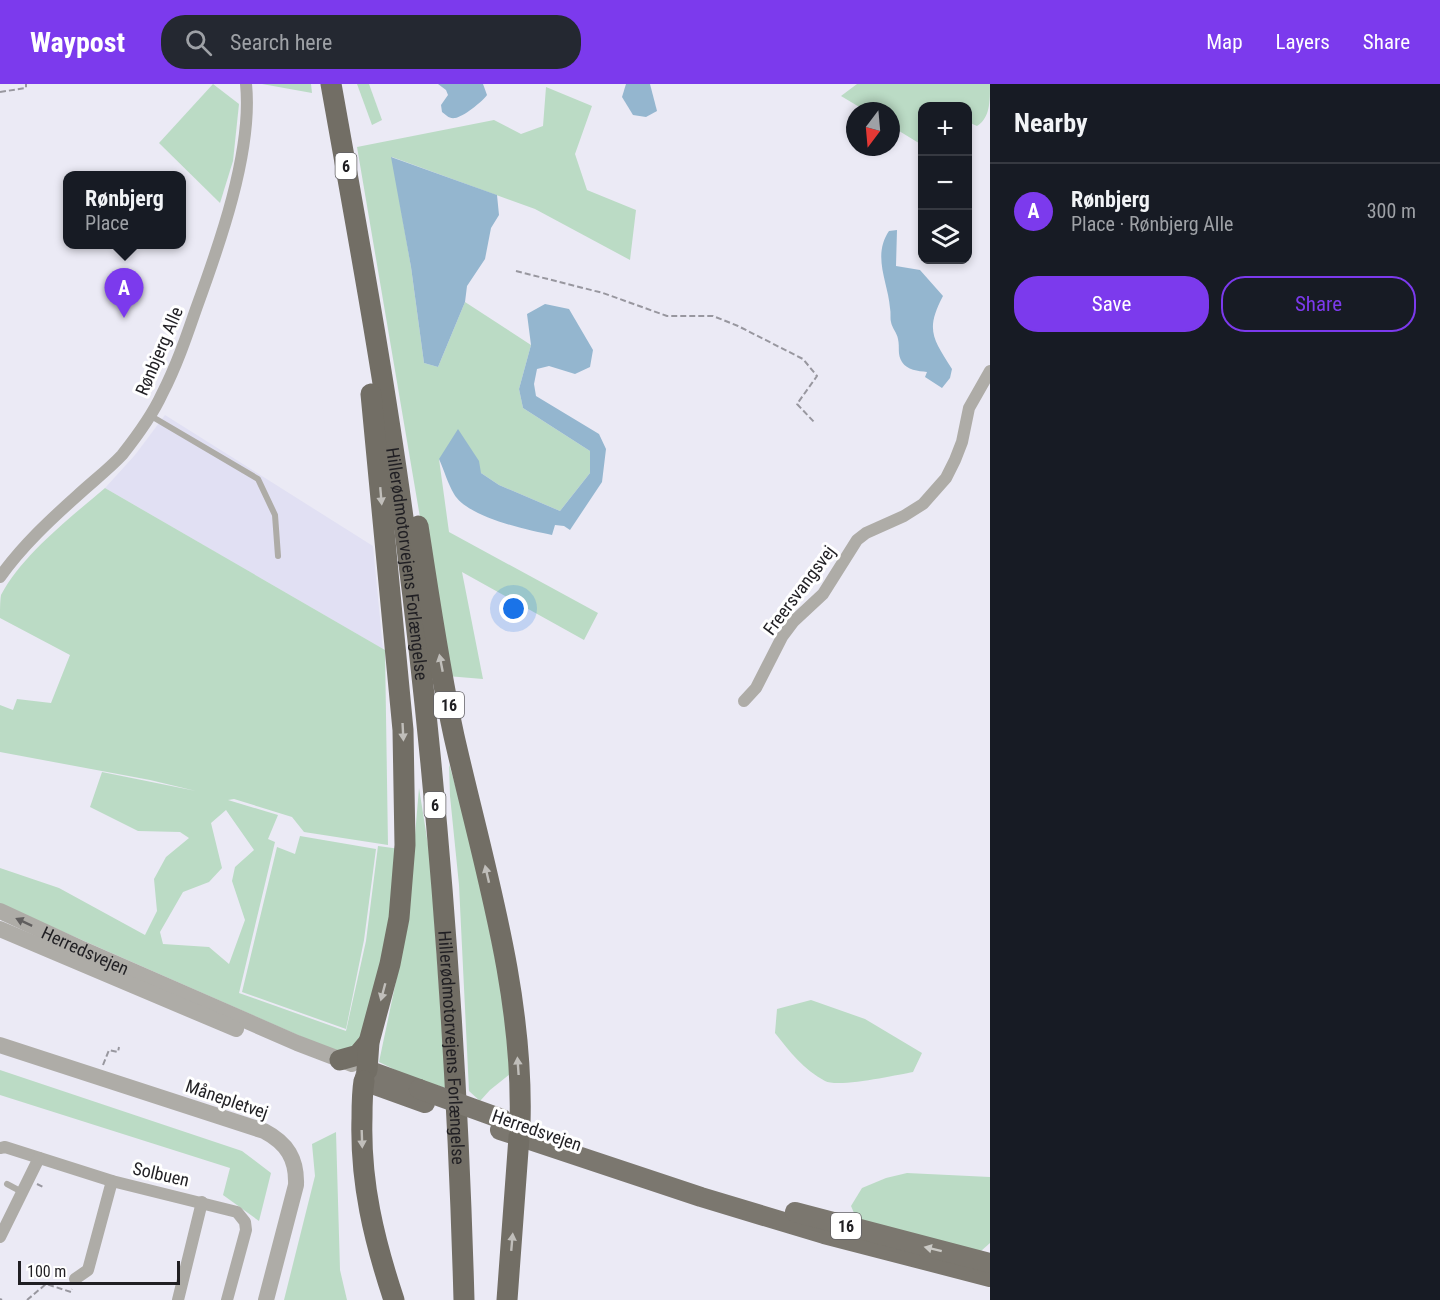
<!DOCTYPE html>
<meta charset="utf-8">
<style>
body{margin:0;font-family:"Roboto Condensed",sans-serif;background:#242831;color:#f1f3f6}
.controls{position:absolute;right:18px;top:18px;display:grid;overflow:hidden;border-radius:12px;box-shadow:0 3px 9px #0003}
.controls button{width:54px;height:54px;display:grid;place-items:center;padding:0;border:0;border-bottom:2px solid #363941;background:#171b24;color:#f1f3f6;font:30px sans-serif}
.compass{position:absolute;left:846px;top:18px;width:54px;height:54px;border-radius:50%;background:#171b24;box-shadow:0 3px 9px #0003;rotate:196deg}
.scale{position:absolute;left:18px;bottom:15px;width:162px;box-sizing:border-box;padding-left:6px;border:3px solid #201f23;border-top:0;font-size:16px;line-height:21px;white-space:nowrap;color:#201f23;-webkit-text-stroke:4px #fff;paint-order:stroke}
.you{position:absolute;left:514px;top:525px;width:21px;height:21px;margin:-15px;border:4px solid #fff;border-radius:50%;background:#1a73e8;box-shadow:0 0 0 9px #1a73e833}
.badge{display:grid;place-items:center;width:39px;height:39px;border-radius:50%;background:#7c3aed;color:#fff;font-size:20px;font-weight:700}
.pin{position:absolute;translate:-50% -50px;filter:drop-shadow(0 2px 3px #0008)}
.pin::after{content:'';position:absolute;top:32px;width:21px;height:18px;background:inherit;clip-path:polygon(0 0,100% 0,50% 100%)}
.popup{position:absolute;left:63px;top:87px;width:123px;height:78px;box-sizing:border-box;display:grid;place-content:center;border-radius:12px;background:#171b24;filter:drop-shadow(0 2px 4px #0005);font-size:20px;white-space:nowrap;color:#9ea1a6}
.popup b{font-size:22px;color:#f1f3f6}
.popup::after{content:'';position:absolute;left:50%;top:100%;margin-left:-12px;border:12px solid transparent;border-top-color:#171b24}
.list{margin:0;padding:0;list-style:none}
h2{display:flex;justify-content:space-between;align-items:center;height:78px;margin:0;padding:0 24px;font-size:26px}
h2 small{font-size:20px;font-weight:400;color:#9ea1a6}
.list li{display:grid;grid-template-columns:39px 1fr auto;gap:18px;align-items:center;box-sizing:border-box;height:96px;padding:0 24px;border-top:2px solid #363941}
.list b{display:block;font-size:22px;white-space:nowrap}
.list p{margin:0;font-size:20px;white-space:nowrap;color:#9ea1a6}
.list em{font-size:20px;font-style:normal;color:#9ea1a6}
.actions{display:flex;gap:12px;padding:18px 24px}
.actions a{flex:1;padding:14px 0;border:2px solid #7c3aed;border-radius:24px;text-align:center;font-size:21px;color:#7c3aed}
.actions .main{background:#7c3aed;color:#fff}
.icon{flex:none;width:33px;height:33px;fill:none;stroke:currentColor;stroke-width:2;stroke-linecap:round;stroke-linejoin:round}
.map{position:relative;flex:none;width:990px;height:1216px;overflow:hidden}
header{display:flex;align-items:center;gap:36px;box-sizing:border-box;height:84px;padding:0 30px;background:#7c3aed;color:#fff}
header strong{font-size:28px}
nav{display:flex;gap:33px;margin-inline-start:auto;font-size:21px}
.search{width:420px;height:54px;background:#242831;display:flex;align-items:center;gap:15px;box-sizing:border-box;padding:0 21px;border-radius:24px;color:#9ea1a6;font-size:22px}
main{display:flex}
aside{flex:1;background:#171b24}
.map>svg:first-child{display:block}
</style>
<header>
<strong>Waypost</strong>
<div class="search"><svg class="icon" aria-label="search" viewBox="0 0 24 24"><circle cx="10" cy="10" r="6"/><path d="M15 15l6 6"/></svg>Search here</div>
<nav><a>Map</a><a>Layers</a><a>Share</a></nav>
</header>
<main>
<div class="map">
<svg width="990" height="1216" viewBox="0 0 990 1216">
<rect width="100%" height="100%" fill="#ebeaf5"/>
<path fill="#e1e0f3" d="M165,331l208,131 10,103 -278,-161 30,-33z"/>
<g fill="#bbdbc5" fill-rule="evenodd">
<path d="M213,0l26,20 -6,57 -13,42 -61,-60z"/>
<path d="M262,0h49l1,9z"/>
<path d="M357,0h12l13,36 -10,5z"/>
<path d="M857,0h133c0,18 0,34 -13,42l-9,-4v-16h-46v39l-31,-19v-15h-25l-25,-15z"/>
<path d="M546,3l46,19 -17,48 12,36 49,20 -6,50 -95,-51 -143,-52 19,110 13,96 14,4 27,-65 66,43 -12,44 4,19 67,43v22l-30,38 -61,-26 -18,-12 -42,-14 10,73 149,81 -14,27 -122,-68 21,107 -36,-3 -90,-529 137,-27 27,14 22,-8z"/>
<path d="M105,404l280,162 3,195 -84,-13 -12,-15 -58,-18 -6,1 50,15 -10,24 7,3 -36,151 107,38 20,-90 12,-95 22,3 -10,82 -28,106 -7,11 -14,6 -341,-150v-36l59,20 86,47 12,-24 -3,-32 12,-22 23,-19 -9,-6 -42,-1 -48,-24 12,-35 94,19 -46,-11 -150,-28v-47l13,5 4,-11 34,4 19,-48 -70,-37c0,-7 0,-17 1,-23 21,-40 70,-78 104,-107zM226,726l28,40 -19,17 -3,14 13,39 -16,44 -20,-17 -46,-3 -3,-12 23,-40 26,-10 13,-14 -11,-45z"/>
<path d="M449,680l21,72 34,165 6,73 -20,16 -10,11 -11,-10 -10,-206 -9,-89z"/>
<path d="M419,704l11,69 16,231 -32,-9 -35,-17 28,-133z"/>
<path d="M300,752l76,13 -12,91 -18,89 -104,-37 35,-145 18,7z"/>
<path d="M811,916l54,19 57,34 -9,19c-16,3 -75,16 -88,9 -21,-11 -35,-29 -50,-48l2,-24z"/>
<path d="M0,986l242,81 29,22 -12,48 -36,-26 7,-27 -230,-73z"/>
<path d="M336,1048l4,138 7,30h-63l31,-124 -3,-32z"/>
<path d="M907,1089l83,4v66l-9,8 -124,-31 -6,-14 11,-18 24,-10z"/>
</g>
<g fill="#94b6cf">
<path d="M438,0h45l4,11c-5,7 -24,22 -32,23 -6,1 -9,-3 -13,-6l-1,-7 7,-10 -2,-5z"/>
<path d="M626,0h24l7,27 -11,6 -13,-2 -11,-18z"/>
<path d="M391,73l106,38 2,20 -8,13 -6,31 -18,27 -2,16 -27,65 -14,-4 -13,-96z"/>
<path d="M897,146l-1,36 24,4 23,26c-18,34 -10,43 9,73l-2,9 -8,10 -17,-11 2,-5c-9,-1 -20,-2 -25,-10 -5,-8 -2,-14 -4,-23 -1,-6 -6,-11 -7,-17 -1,-4 0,-9 -1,-14 -2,-26 -18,-52 -1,-77z"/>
<path d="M545,220l24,5 24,41 -3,17 -15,7 -26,-8 -12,3 -3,15 2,12 63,38 7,15 -4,33 -32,48 -6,-4 -9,-1 -3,10c-25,-5 -85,-18 -98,-41 -6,-10 -10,-24 -15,-35l19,-30 21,32 2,12 18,12 61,26 30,-38v-22l-67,-43 -4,-19 12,-44 -4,-31z"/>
</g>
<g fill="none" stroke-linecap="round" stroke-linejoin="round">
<g stroke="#98979f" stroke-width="2" stroke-dasharray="6 3" stroke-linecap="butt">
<path d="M0,8l26,-4v-4"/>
<path d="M516,187l87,22 64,23h46l25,10 65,33 14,17 -20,28 18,19"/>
<path d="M103,981l6,-15 9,2 1,-5"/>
<path d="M37,1100l8,4"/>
<path d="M0,1215l2,1"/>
<path d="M27,1216l19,-16 25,8 1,-3"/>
</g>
<g stroke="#aeaca7" stroke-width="6">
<path d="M151,332l107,63 17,36 3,41"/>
<path d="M7,1100l15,8"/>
</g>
<g stroke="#aeaca7" stroke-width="12">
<path d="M0,493c22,-31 50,-57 78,-82 14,-13 31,-26 44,-40 15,-19 30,-39 40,-61 14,-27 24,-56 34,-85 23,-63 57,-158 50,-225"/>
<path d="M744,617l12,-13 26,-51 12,-16 29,-27 34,-54 9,-7 38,-17 19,-12 23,-26 9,-18 7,-18 7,-34 21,-37"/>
<path d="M0,1064l5,-1 107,34 125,31 8,10 1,8 -19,70"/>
<path d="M0,1153l39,-79"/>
<path d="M75,1195l13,-9 24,-89"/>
<path d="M178,1216l24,-98"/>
</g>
<g stroke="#aeaca7" stroke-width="16">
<path id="s1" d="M0,827l80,37 217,95 55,21"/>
<path d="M0,845l236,100"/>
<path d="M0,961l264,86c23,12 33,28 32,54l-30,115"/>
</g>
<g stroke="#7b776f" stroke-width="20">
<path d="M419,1005l-52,-19 -3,11 61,22"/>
<path d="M500,1046l201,67 123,37 166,43"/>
<path d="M795,1128l195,51"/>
</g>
<g stroke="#726e65" stroke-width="21">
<path id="s2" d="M331,0c27,151 55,303 75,456 32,252 51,506 58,760"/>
<path d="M418,442c11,70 21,141 36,210 29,128 70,256 66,388"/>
<path d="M340,976l18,-5 11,-13"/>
<path d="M367,986l2,-28 21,-78 9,-46 6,-73 -2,-115 -32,-336"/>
<path d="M364,997c-2,12 -2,24 -2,37 -2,64 12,122 32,182"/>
<path d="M507,1216l12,-163"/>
</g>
<path stroke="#7b776f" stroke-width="20" d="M419,1005l83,30"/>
</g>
<defs><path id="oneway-solid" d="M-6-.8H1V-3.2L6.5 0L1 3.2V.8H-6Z" transform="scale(1.5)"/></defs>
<g fill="#c0beba">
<use href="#oneway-solid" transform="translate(381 412) rotate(85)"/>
<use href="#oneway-solid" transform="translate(441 579) rotate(-101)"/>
<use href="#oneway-solid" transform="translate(403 648) rotate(87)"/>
<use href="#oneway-solid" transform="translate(487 790) rotate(-103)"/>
<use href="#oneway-solid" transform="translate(383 908) rotate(105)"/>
<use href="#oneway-solid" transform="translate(518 982) rotate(-94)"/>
<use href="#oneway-solid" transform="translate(362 1055) rotate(88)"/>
<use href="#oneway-solid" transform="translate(512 1158) rotate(-85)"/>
</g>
<use fill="#605e5e" href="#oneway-solid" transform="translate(24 838) rotate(-155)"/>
<use fill="#cac9c5" href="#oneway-solid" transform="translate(933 1165) rotate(-166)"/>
<g text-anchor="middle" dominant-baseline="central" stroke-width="6" stroke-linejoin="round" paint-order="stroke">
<g fill="#fff" stroke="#636265" stroke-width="1.5">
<rect x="335.5" y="69" width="21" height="26" rx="4.5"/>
<rect x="434" y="608" width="30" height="26" rx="4.5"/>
<rect x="424.5" y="708" width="21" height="26" rx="4.5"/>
<rect x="831" y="1129" width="30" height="26" rx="4.5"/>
</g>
<g font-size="16" font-weight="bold" fill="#201f23">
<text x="346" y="82">6</text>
<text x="449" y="621">16</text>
<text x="435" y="721">6</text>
<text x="846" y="1142">16</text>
</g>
<g font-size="18" fill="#201f23" stroke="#fff">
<text transform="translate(159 267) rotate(-67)">Rønbjerg Alle</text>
<text stroke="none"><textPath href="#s2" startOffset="486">Hillerødmotorvejens Forlængelse</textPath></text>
<text transform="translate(799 506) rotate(-53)">Freersvangsvej</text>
<text stroke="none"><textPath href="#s1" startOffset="94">Herredsvejen</textPath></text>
<text stroke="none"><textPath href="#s2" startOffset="972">Hillerødmotorvejens Forlængelse</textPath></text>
<text transform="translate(227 1015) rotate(19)">Månepletvej</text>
<text transform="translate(537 1046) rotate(19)">Herredsvejen</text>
<text transform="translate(161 1090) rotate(13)">Solbuen</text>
</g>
</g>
</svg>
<div class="controls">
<button>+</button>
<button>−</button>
<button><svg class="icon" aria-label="layers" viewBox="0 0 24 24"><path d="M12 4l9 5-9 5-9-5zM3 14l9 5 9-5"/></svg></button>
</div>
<svg class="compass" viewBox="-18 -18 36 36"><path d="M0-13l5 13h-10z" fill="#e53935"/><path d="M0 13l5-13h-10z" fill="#9ea1a6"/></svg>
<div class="scale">100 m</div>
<div class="you"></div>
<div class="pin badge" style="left:124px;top:234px">A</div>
<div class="popup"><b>Rønbjerg</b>Place</div>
</div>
<aside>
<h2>Nearby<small></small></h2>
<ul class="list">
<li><span class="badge">A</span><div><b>Rønbjerg</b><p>Place · Rønbjerg Alle</p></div><em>300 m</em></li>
</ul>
<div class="actions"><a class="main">Save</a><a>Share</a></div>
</aside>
</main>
